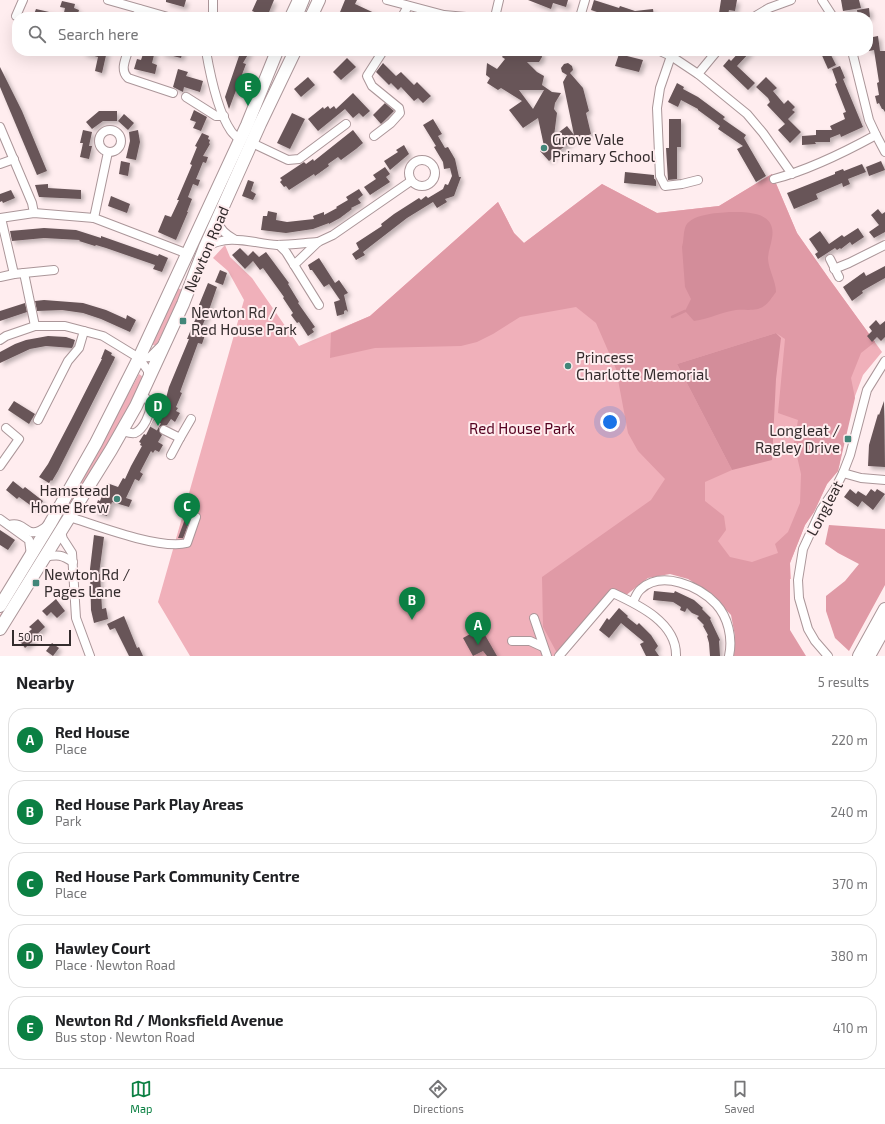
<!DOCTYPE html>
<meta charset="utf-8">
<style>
body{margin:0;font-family:"Exo 2",sans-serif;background:#f2f2f2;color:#202124}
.scale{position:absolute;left:12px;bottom:10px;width:59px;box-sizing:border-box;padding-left:4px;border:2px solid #342c2d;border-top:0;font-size:11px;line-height:14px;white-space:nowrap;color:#342c2d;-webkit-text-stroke:3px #ffedef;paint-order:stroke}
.you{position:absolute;left:610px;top:422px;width:14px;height:14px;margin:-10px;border:3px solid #fff;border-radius:50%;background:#1a73e8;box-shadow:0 0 0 6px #1a73e833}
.badge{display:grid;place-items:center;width:26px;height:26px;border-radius:50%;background:#0b8043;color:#fff;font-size:13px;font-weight:700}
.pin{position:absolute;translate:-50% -33px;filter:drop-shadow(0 1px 2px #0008)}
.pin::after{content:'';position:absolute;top:21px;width:14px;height:12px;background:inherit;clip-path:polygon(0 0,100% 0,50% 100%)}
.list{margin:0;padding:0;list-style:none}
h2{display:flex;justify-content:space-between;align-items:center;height:52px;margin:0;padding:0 16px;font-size:17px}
h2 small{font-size:13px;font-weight:400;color:#757577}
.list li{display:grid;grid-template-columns:26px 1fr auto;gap:12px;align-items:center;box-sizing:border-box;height:64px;margin:0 8px 8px;padding:0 8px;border:1px solid #e0e0e0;border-radius:16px}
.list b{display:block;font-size:15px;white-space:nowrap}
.list p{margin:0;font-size:13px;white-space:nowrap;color:#757577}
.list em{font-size:13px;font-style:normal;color:#757577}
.icon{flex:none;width:22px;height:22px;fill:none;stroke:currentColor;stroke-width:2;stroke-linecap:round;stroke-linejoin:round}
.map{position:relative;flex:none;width:885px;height:656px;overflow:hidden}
.search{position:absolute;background:#fff;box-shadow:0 4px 16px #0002;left:12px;right:12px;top:12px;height:44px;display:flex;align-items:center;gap:10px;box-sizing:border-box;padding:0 14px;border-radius:16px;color:#757577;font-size:15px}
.sheet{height:412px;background:#fff}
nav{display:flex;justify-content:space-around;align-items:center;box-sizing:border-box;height:56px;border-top:1px solid #e0e0e0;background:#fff;font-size:11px;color:#757577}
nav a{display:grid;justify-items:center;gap:2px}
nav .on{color:#0b8043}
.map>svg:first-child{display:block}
</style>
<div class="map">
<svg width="885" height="656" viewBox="0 0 885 656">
<defs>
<filter id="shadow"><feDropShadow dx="3" dy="3" stdDeviation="2" flood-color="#0004"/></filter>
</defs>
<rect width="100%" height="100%" fill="#ffedef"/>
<g fill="#f0b0ba">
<path d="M772,174l25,59 33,47 52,72 -19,23 -11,29 -14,67 -11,13 -13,28 -9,13 -15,38 1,16 -125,-10 -55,22 -57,65h-364l-32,-54 86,-302 -16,-29 -15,-13 12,-13 5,12 22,21 47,68 71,-30 128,-114 16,31 10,10 78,-59 55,29 62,-7z"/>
<path d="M177,288l6,2 -27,56 -5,-2z"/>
<path d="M139,374l4,3 -11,28 -132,217v-7c47,-80 96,-159 139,-241z"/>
</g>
<g fill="#e09aa6" fill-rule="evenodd">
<path d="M772,174l25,59 33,47 45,62 -14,11 -10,25 4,20 -17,73 -11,13 -13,28 -9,13 -15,38v67l16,26h-72l1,-20 -4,-21 -22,-23 -21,-13 -18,-5 -22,4 -23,18 -14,-5 -54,62 -14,-26 -1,-50 109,-77 14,-21 -27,-28 -10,-18 -12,-64 -20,-46 -20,-16 -56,10 -27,17 -16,8 -16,4 -86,2 -45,10 1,-25 39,-17 128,-114 16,31 10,10 78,-59 55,29 62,-7zM776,333l9,6 -7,74 20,7 -4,23 7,31 -1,29 -12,29 -13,12 3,9 -26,9 -22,-5 -12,-16 8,-11 -2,-14 -19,-15v-19l27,-12 -55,-106z"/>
<path d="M829,525l56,4v56l-36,66 -14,-13 -9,-27v-15l19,-15 14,-17 -21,-11 -13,-9z"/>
</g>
<g fill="#d38d9a">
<path d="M729,212c17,0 48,-1 43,26 -1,7 -4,14 -4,21 1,12 8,22 8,33 -4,5 -7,11 -12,14 -8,6 -19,3 -28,4 -14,2 -27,9 -42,11l-9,-10 6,-12 -6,-12 -3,-40c2,-7 1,-13 3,-19 4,-14 32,-15 44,-16z"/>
<path d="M776,333l5,5 -5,41 -4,81 -40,10 -55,-106z"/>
</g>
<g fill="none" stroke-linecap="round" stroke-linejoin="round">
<path stroke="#d38d9a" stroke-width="2.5" d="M672,317l13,-6"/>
</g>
<g fill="#685558" fill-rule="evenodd" filter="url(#shadow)">
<path d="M166,0h20l-2,7 -18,-5z"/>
<path d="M257,0h17l-7,17 -15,-6z"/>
<path d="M345,0h12l-2,4 28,13h-45z"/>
<path d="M528,0h40l-2,7 -13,-4 -2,6z"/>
<path d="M594,0l25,8 1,-2 15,5 18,-2 1,8h-32l-8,-3v2l-13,-4 -1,1 -9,-3z"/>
<path d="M721,0h16l-2,11 -6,-1 -1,5 -9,-2z"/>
<path d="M841,0h18l2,8 -18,3z"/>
<path d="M62,1l13,3 -1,4 5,2 -2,7h-14l2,-9 -5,-1z"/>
<path d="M869,8l1,9h-12l-1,-7z"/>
<path d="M36,9l22,5 -1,3h-24z"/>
<path d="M878,36l2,15h5v61l-2,-3h-1l-3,-6 -2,1 -2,-8 4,-1 -2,-12 2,-1 -5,-32 -5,1 -1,-7v-6z"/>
<path d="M83,51h24l-5,22 -7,-2 3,-14 -15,-4z"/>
<path d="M144,51h11l-3,12 5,2 -2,9 -21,-5 3,-10 4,1z"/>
<path d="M162,51h21l-2,7 -20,-5z"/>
<path d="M231,51h19l-7,12 3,1 -17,45 -4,-12 14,-41z"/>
<path d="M506,51h35l1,6 -3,5h-12l10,10 7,4 -2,9 10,7 9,1 -6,10 -1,6 3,4 -3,23 13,-10 7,9 -11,-53 4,-7 -5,-3 -1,-4 3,-4 4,-1 4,3 1,4 -3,3 13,15 6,23 -3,2 5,21 -9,4 -1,-3 -27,19 1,2 -6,5 -9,-10 4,-5 -6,-28 -15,10 -14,-18 13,-9 -21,-13 -3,2 -11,-7 3,-5 -4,-3 1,-12 10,6 8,-10 -3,-2zM519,90h25l-11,19z"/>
<path d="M740,51h11l-14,15 18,17 -7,7 -25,-24 6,-7 2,2z"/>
<path d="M820,51h9l7,14 -8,4z"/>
<path d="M619,54l24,6 -4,12 -24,-6z"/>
<path d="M347,58l9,9 -15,13 -8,-8z"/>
<path d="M383,63l13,13 5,-4 13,13 3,-3 14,14 -8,7 -5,-5 -4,3 -13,-14 -3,3 -7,-7 -2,2 -13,-13z"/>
<path d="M840,66l5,12 -2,1 20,48 -22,10 -1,-3 -10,4v4h-15l1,2 -14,1v-9l14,-1v-5h16l-2,-4 15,-7 -2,-6 3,-1 -11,-28 2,-1 -5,-14z"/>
<path d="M0,67l22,44 25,60 -10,4 -37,-88z"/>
<path d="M178,69l10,3 -2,4 17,5 -3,11 -16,-5 -1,5 -10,-5z"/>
<path d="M308,77l7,8 -14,12 -7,-8z"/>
<path d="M766,77l11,11 -4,3 11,13 4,-4 7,7 -3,3 3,2 -7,7 13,13 -11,11 -12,-13 7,-6 -18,-19 3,-3 -2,-4 -12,-11z"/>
<path d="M677,83l7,4 -1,2 15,8 27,20 -2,2 23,16 -2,3 22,38 -10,6 -19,-33 6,-3 -25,-17 2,-3 -22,-16v-1l-17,-9 -3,7 -10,-5z"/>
<path d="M353,93l17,18 -7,6 -4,-4 -6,5 -8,-9 -27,22 -10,-12 15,-12 1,2 4,-3 2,3 4,-3 2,3z"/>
<path d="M385,103l9,8 -13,13 -8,-9z"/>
<path d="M194,110l13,7 -6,14 -8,-3 3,-6 -6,-2z"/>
<path d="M99,111h18v10h-14l-11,8 -6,-7z"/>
<path d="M292,113l13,6 -15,30 -13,-6z"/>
<path d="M124,114l10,9 -6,7 -10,-9z"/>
<path d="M433,119l9,15 -4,2 7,12 3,-1 7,12 4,18h2l-7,19 -9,3 2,3 -10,6 -4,-6 -26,16 -44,34 2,3 -9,5 -4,-6 7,-5 -3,-6 26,-17 -1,-2 13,-10 25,-16 2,2 5,-4 2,2 15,-9 2,-5 3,1 4,-9 -2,-8 -6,1 -1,-7 -9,-15 2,-1 -13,-21z"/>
<path d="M669,119h12v28h-4v32l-9,1 -2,-32h3z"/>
<path d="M83,130l9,2 -3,14h3l-3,13 -9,-2 3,-14h-3z"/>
<path d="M138,130l2,12 -4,18 -10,-2 4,-17 -1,-9z"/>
<path d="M353,130l10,13 -7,6 -15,11 -3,-3 -10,7 1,2 -14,10 -1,-2 -25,16 -3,-4 -2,1 -4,-5 2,-2 -2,-2 24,-16 2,2 7,-5 1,2z"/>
<path d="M202,133l7,3 -1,3 2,1 -1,3 1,1 -7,12 5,1 -2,6 -3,-1 -7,17 4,1 -2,6 -5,-2 -5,13 4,2 -5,13h1l-12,28 -18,-8 7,-17 6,2 8,-17h-2l15,-35 -2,-1 7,-17 -2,-1z"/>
<path d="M404,145l5,9 -19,16 -6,-9 14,-9 -2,-2z"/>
<path d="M121,161l9,2 -2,13 -9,-2z"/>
<path d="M881,161l4,9 -16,6 -3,-9z"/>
<path d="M862,164l4,8 -18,7 2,5 -7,3 -1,-4 -26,11 2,5 -24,10 -7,-16 48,-19v-2l8,-3 1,2z"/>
<path d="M385,167l5,7 -4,3 4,5 -20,13 -6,-8 12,-8 -3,-4z"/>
<path d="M625,172l29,3v4h1l1,2v5l-32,-3z"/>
<path d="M248,180l6,2 -3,9 5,3 -3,6 -11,-4z"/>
<path d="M48,184v4l33,2v9l-42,-2 -4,-12z"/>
<path d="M359,189l4,6 -5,4 3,4 -10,5 1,1 -12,9 -11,6v-1l-16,6 -27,4 -25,-3 2,-14h4l1,-5 9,2 -1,7 11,2 27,-3 -1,-3 11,-4v3l13,-7 -1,-1 12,-7 -2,-3z"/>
<path d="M11,190l4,8 -12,5 -1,-2 -2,1v-8z"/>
<path d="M111,196l19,8 -3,9 -19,-7z"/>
<path d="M878,209l4,5 3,-2v20l-11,6 -5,-6 10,-7 -8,-10z"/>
<path d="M44,228l32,2 25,8v-2l57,20 1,-2 9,4 -6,14 -9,-3 2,-4 -49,-17 -10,-3 -1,1 -16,-5 1,-1 -36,-2 -32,3 -2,-10z"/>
<path d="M858,228l6,9 -12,8 -2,-3 -9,7 -1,-1 -3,2 -2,-2 -17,11 -3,-5 3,-2 -9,-13 11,-8 9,13 13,-9 2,2z"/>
<path d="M240,248l8,8 5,-5 6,6 7,-5 23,31 -1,1 11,18 -1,1 17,24 -3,2 2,3 -6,4 -9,-14 -2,1 -6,-8 2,-2 -10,-15 1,-1 -21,-29 -3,2 -7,-9 -8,8 -13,-14z"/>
<path d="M319,258l16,25 4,-3 9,13 -4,2 4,17 -2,-2 -2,1v3l-7,2 -3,-14 6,-2 -11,-16 -5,3 -12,-17h-2l-2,-5z"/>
<path d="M885,266v12l-23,13 1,2 -11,8 -9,-14 21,-15 2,4z"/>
<path d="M220,270l7,3 -4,12 -8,-3z"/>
<path d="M208,283l9,4 -9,26 -9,20 6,2 -3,9 -4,-1 -18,49 2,1 -6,14 2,1 -2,3 4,2 -5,9 -4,-3 -4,6h-4l-4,2v4l3,4 -4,7 5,3 -4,7 -4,-2 -2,3 -2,-2 -11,21 3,2 -4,7 -4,-2 -9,19 6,2 -3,7 -17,-5 -5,14 -13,-4 4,-12 2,1 7,-18 11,4 5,-9 2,1 6,-13 11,-20 -2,-1 1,-2 -2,-1 5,-8 2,1 12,-24 -2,-1 5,-8 2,2 3,-6 3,-11 20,-48h-2l14,-33 -2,-1z"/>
<path d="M44,300l39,3 23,7 20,9 1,-4 9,5 -6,12 -29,-13 -18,-6 -21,-3 -25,1 -2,-10z"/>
<path d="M25,303l2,9 -27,9v-10z"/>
<path d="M876,320l4,5 5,-4v16l-4,4 -4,-4 -5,5 -5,-6 5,-5 -3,-4z"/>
<path d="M48,336l18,1 9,3 -2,6 -1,2 -26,-2 -16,3 -30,14v-11l15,-8 11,-4z"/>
<path d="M105,349l7,4 -1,2 4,2 -1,3 -56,111 -6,10 -1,-1 -2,3 -10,-6 9,-13 23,-44 31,-61h-1z"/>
<path d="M14,401l21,13 -6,10 -21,-14z"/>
<path d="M884,401l1,66 -17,-1 1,-21 9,-31 1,1z"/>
<path d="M13,481l10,8 2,-2 18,14 -6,9 -18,-13 -2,2 -11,-9z"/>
<path d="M850,489l6,5 2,-3 8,5 5,-7 4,3 2,-3 8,5 -12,16 -11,-9 -4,6 -14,-10z"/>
<path d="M188,511l5,2 -10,25h-5z"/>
<path d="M0,530l15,10 -7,10 -8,-5z"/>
<path d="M94,535l10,2 -5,37h1l2,35 4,-1 2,11 -14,4 -3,-13 -1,-41z"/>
<path d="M654,591l20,2 1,-2 19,9 9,8 -1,1 9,9 -1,1 10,21 -1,1 1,15h-10l-1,-13 -2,-7 1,-1 -5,-9 1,-1 -7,-7 2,-2 -7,-3 -5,-5 -2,4 -5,-2 1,-3 -8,-5 -20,-2z"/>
<path d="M56,599l9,12 -8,7 -6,-6 -4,4 -5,-5z"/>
<path d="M619,608l9,8 -1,1 10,8 2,-2 12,12 7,11 -3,4 4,6h-13l-6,-12 4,-2 -23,-19 -12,15 -10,-8 8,-12 2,2z"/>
<path d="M124,616l13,32 2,-1 4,9h-14l-14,-28 -5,2 -3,-6z"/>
<path d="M38,619l7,8 -11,10 1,2 -10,9 -6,-8 13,-11 -3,-2z"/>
<path d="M481,628l16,28h-10l-4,-5 -10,5 -10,-18z"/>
<path d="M52,643l7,5 -6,8 -7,-5z"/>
</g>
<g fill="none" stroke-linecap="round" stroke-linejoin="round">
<path stroke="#d6c6c8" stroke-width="8" stroke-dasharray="8 4" stroke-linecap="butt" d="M152,423l12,7"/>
<defs>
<g id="minor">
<path d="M108,0l60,17"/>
<path d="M387,0l57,15 22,2"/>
<path d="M822,0l11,17"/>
<path d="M16,16l7,-16"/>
<path d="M137,17l2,-8"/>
<path d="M213,17v-17"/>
<path d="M298,17l7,-17"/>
<path d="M402,17l6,-11"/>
<path d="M495,17l4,-17"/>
<path d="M580,17l5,-17"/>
<path d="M754,17l15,-9 22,-8"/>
<path d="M128,51c-3,10 -8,19 0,27l45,15"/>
<path d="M206,51c4,23 12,61 25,80 2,3 6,6 9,9"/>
<path d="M660,51l11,5 27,18 49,40 16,19 29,41"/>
<path d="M852,51l17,69 7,15 9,17"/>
<path d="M671,56l-11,32 -3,20 3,68 5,10 17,-2 16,-4"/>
<path d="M698,74l19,-23"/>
<path d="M186,97l30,19h8"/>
<path d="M0,127l32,76 2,10"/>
<circle cx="110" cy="141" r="11"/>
<path d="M374,136l17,-13 9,-10 -1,-5 -27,-22 -5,-10 16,-25"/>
<path d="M252,143l36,17 11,-1 47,-35"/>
<circle cx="422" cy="173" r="13"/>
<path d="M0,164l14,-5"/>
<path d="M774,179c35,-9 71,-27 102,-44"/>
<path d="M0,218l34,-5 60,5 94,36"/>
<path d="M1,218l13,56"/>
<path d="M94,218l14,-66"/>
<path d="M217,221c4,9 8,13 17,18"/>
<path d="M279,245l7,7 33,53"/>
<path d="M205,247c25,-14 46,-4 72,-2 14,0 27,-2 41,-3"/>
<path d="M830,259l9,18"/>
<path d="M294,265l24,-23 15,-7 78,-54"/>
<path d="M834,269l15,-6 36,-18"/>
<path d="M24,273l11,53"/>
<path d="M0,277l14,-3 40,-4"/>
<path d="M0,340l6,-4 29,-10h30l38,10 36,22 9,13v8"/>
<path d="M139,358l11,-1 10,-10"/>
<path d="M38,420l30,-59 11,-13 5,-17"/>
<path d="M164,430l16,8 11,-19"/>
<path d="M122,431c4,1 9,3 13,2 9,-4 15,-19 16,-28l-4,-6 -6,-3"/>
<path d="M171,455l9,-17"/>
<path d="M0,466l19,-27 -13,-11"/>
<path d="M843,473l18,5 24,2"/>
<path d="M70,517c27,9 91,33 117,26l9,-26"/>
<path d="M0,519l29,21 2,15"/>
<path d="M9,525c19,-5 16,18 38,1"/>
<path d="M61,532l2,7 9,14 4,65 14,38"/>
<path d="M45,557c13,-3 17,-2 28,5"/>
<path d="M633,602c2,-4 4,-10 8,-13 21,-19 58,-3 75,15 12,13 17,34 13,52"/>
<path d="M534,618l13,38"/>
<path d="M512,641h18l13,6"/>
<path d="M559,656l54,-63c26,12 64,30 63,63"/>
<path d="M828,656l-13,-15 -7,-12 -9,-31 -1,-18 5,-31 18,-39 14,-21 8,-16 7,-18 17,-65 18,-29"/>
</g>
<g id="highway">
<path d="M291,17l8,-17"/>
<path d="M311,17l8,-17"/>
<path d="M0,606l50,-82 46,-81 43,-85 108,-233 30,-74"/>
<path d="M0,629l111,-179 25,-44 47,-102 22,-57 55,-123 35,-73"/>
<path d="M859,656l26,-47"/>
<path d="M869,656l16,-29"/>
</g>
</defs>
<use href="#minor" stroke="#ab9699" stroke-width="10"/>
<use href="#highway" stroke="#ab9699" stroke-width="14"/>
<use href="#minor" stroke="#fff" stroke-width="8"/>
<use href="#highway" stroke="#fff" stroke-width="12"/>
</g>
<g fill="#428679" stroke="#ffedef" stroke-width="1.5">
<circle cx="544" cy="148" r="4"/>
<rect x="179" y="317" width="8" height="8" rx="2"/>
<circle cx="568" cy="366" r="4"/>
<rect x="844" y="435" width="8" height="8" rx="2"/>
<circle cx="117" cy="499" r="4"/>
<rect x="32" y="579" width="8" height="8" rx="2"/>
</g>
<g text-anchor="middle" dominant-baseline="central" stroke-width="4" stroke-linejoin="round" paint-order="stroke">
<g font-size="15" fill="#342c2d" stroke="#ffedef" text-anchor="start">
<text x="552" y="139">Grove Vale<tspan x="552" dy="17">Primary School</tspan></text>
<text x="191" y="312">Newton Rd /<tspan x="191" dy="17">Red House Park</tspan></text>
<text x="576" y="357">Princess<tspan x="576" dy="17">Charlotte Memorial</tspan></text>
<text x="840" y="430" text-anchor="end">Longleat /<tspan x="840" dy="17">Ragley Drive</tspan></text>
<text x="109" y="490" text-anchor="end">Hamstead<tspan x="109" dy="17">Home Brew</tspan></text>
<text x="44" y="574">Newton Rd /<tspan x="44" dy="17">Pages Lane</tspan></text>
</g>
<g font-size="15" fill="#342c2d" stroke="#ffedef">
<text transform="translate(206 249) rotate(-67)">Newton Road</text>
<text transform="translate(824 508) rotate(-62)">Longleat</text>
</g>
<g font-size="15" fill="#54001f" stroke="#ffedef">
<text x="522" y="428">Red House Park</text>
</g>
</g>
</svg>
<div class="scale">50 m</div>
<div class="you"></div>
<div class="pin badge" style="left:478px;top:645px">A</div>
<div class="pin badge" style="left:412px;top:620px">B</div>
<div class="pin badge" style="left:187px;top:526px">C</div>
<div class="pin badge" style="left:158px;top:426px">D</div>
<div class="pin badge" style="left:248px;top:106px">E</div>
<div class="search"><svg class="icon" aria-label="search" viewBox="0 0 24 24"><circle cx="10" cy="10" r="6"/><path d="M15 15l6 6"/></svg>Search here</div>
</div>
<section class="sheet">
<h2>Nearby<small>5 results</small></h2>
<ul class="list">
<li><span class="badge">A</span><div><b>Red House</b><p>Place</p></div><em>220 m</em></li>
<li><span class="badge">B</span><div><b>Red House Park Play Areas</b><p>Park</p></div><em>240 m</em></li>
<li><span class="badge">C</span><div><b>Red House Park Community Centre</b><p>Place</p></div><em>370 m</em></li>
<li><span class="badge">D</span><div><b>Hawley Court</b><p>Place · Newton Road</p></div><em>380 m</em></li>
<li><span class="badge">E</span><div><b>Newton Rd / Monksfield Avenue</b><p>Bus stop · Newton Road</p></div><em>410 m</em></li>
</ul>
</section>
<nav>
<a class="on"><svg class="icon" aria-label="map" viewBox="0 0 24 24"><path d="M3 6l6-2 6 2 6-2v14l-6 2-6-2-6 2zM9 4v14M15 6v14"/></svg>Map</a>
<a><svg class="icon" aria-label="directions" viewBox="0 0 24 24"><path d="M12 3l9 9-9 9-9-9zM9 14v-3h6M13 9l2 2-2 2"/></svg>Directions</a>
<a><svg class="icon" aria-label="saved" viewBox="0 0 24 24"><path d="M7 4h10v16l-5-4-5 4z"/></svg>Saved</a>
</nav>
